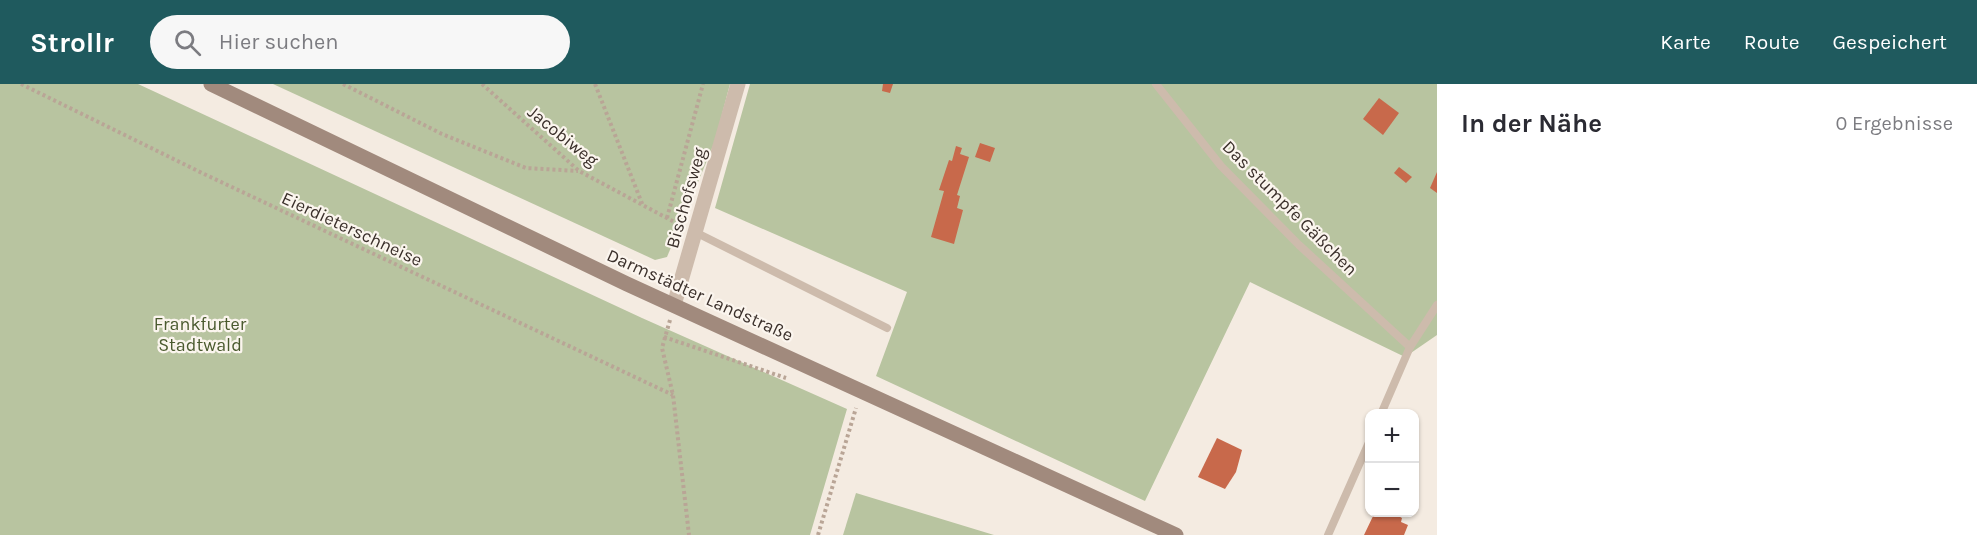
<!DOCTYPE html>
<html lang="de">
<meta charset="utf-8">
<style>
body{margin:0;font-family:Karla,sans-serif;background:#f7f7f7;color:#2b2b33}
.controls{position:absolute;right:18px;bottom:18px;display:grid;overflow:hidden;border-radius:12px;box-shadow:0 2px 4px #0004}
.controls button{width:54px;height:54px;display:grid;place-items:center;padding:0;border:0;border-bottom:2px solid #e1e1e2;background:#fff;color:#2b2b33;font:30px sans-serif}
.list{margin:0;padding:0;list-style:none}
h2{display:flex;justify-content:space-between;align-items:center;height:78px;margin:0;padding:0 24px;font-size:26px}
h2 small{font-size:20px;font-weight:400;color:#7c7c81}
.icon{flex:none;width:33px;height:33px;fill:none;stroke:currentColor;stroke-width:2;stroke-linecap:round;stroke-linejoin:round}
.map{position:relative;flex:none;width:1437px;height:451px;overflow:hidden}
header{display:flex;align-items:center;gap:36px;box-sizing:border-box;height:84px;padding:0 30px;background:#1f5a5e;color:#fff}
header strong{font-size:28px}
nav{display:flex;gap:33px;margin-inline-start:auto;font-size:21px}
.search{width:420px;height:54px;background:#f7f7f7;display:flex;align-items:center;gap:15px;box-sizing:border-box;padding:0 21px;border-radius:33px;color:#7c7c81;font-size:22px}
main{display:flex}
aside{flex:1;background:#fff}
.map>svg:first-child{display:block}
</style>
<header>
<strong>Strollr</strong>
<div class="search"><svg class="icon" aria-label="search" viewBox="0 0 24 24"><circle cx="10" cy="10" r="6"/><path d="M15 15l6 6"/></svg>Hier suchen</div>
<nav><a>Karte</a><a>Route</a><a>Gespeichert</a></nav>
</header>
<main>
<div class="map">
<svg width="1437" height="451" viewBox="0 0 1437 451">
<rect width="100%" height="100%" fill="#f4ebe1"/>
<g fill="#b8c4a0">
<path d="M0,0h138l504,234 205,91 -37,126h-810z"/>
<path d="M273,0h457l-15,57 -48,116 -12,3z"/>
<path d="M750,0h687v251l-32,22 -155,-75 -105,219 -269,-125 31,-84 -192,-84z"/>
<path d="M856,409l138,42h-151z"/>
</g>
<g fill="#c8694b">
<path d="M883,0h10l-3,9 -8,-2z"/>
<path d="M1379,14l20,15 -16,22 -20,-16z"/>
<path d="M980,59l15,5 -5,14 -15,-5z"/>
<path d="M956,62l6,2 -2,6 9,3 -12,38 3,1 -3,12 6,2 -9,34 -23,-7 13,-46 -5,-1 10,-30 3,1z"/>
<path d="M1399,83l13,10 -6,6 -12,-10z"/>
<path d="M1437,88v21l-7,-5z"/>
<path d="M1217,354l25,12 -6,22 -11,17 -27,-12z"/>
<path d="M1375,428h16l11,6 -1,4 7,3 -4,10h-40z"/>
</g>
<g fill="none" stroke-linecap="round" stroke-linejoin="round">
<g stroke="#b9a596" stroke-width="4" stroke-dasharray="3 3" stroke-linecap="butt">
<path d="M21,0l181,89 471,222"/>
<path d="M343,0l99,50 84,34 52,3"/>
<path d="M482,0l97,87 101,54"/>
<path d="M595,0l48,122"/>
<path d="M667,134l36,-134"/>
<path d="M670,236l-8,28 11,47 16,140"/>
<path d="M664,253l122,41"/>
<path d="M818,451l38,-127"/>
</g>
<g stroke="#cdbbac" stroke-width="8">
<path d="M1156,0l65,82 78,79 111,102"/>
<path d="M697,149l190,95"/>
<path d="M1381,330l29,-67 27,-42"/>
<path d="M1328,451l42,-95"/>
</g>
<path stroke="#cdbbac" stroke-width="15" d="M674,221l64,-221"/>
<path stroke="#a18a7d" stroke-width="15" d="M211,0l416,200 549,251"/>
</g>
<g text-anchor="middle" dominant-baseline="central" stroke-width="4.5" stroke-linejoin="round" paint-order="stroke">
<g font-size="18" fill="#3b302b" stroke="#fbf5ee">
<text transform="translate(563 52) rotate(39)">Jacobiweg</text>
<text transform="translate(686 114) rotate(-74)">Bischofsweg</text>
<text transform="translate(1290 124) rotate(45)">Das stumpfe Gäßchen</text>
<text transform="translate(352 145) rotate(25)">Eierdieterschneise</text>
<text transform="translate(700 211) rotate(24)">Darmstädter Landstraße</text>
</g>
<g font-size="18" fill="#4a5a2e" stroke="#fbf5ee">
<text x="200" y="240">Frankfurter<tspan x="200" dy="21">Stadtwald</tspan></text>
</g>
</g>
</svg>
<div class="controls">
<button>+</button>
<button>−</button>
</div>
</div>
<aside>
<h2>In der Nähe<small>0 Ergebnisse</small></h2>
<ul class="list">
</ul>
</aside>
</main>
